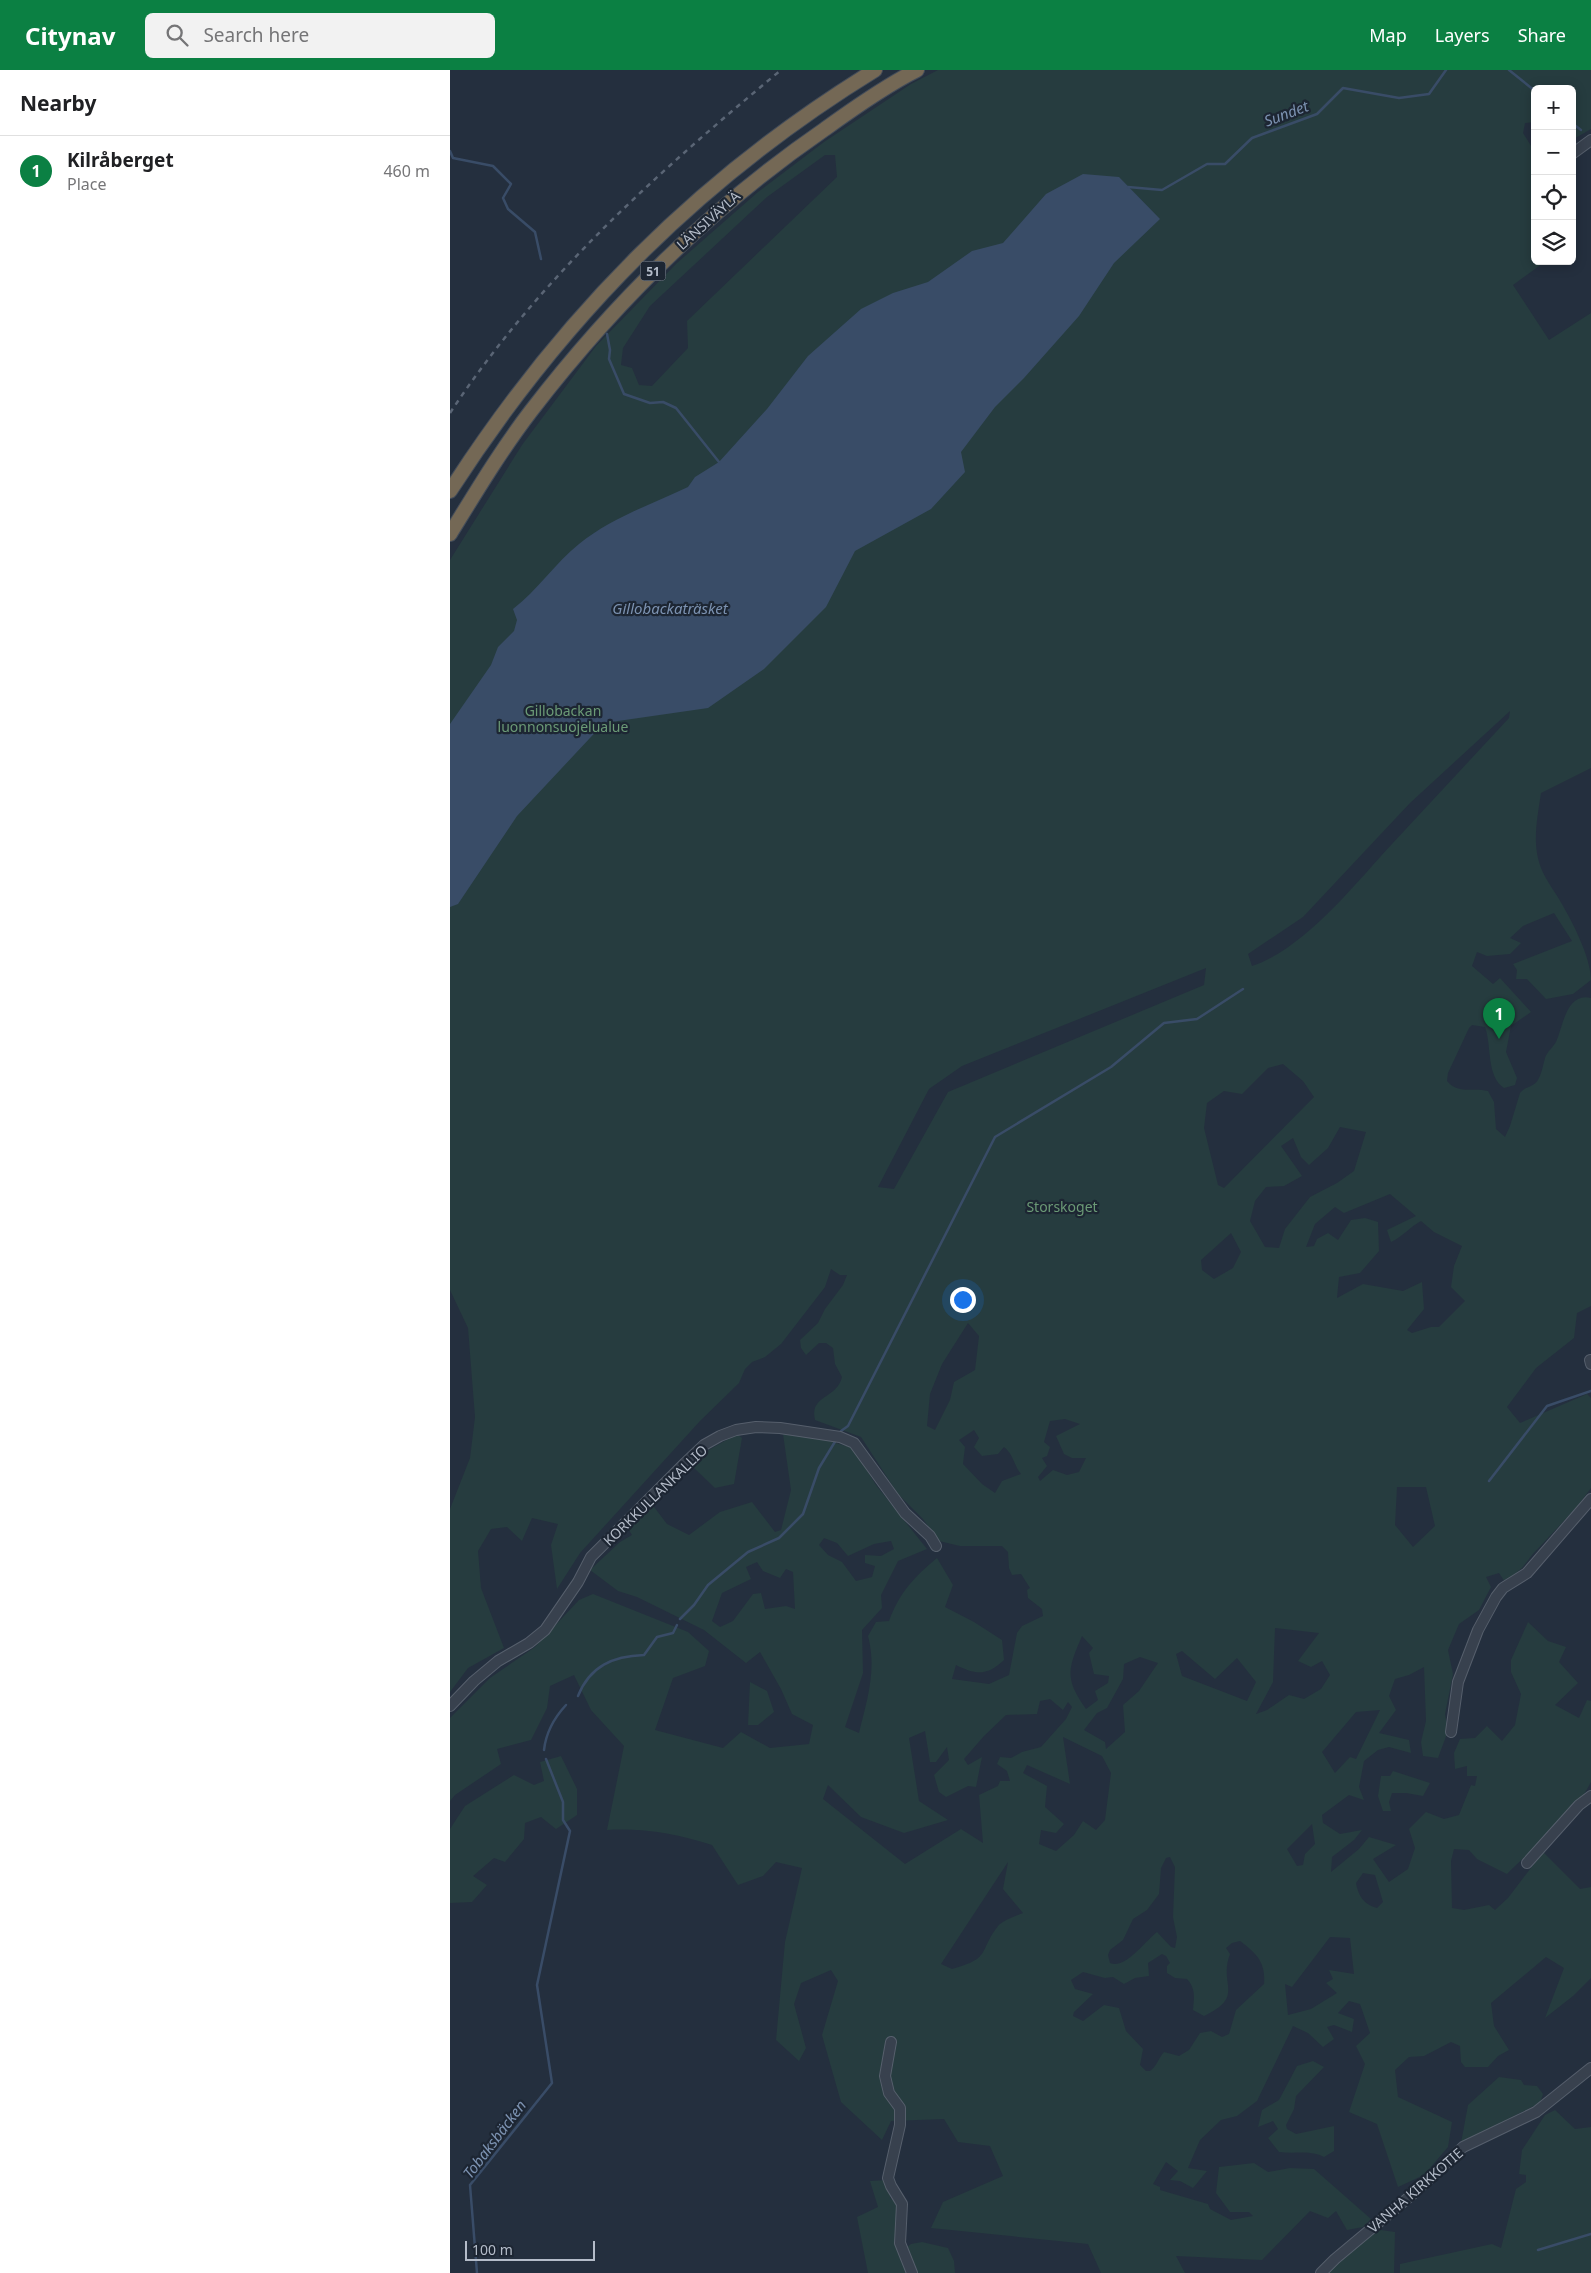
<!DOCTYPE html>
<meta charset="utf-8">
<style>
body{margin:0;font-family:"Noto Sans",sans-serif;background:#f2f2f2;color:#202124}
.controls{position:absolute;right:15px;top:15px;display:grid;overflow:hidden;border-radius:8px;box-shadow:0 2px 12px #0003}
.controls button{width:45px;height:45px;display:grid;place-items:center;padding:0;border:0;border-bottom:1px solid #e0e0e0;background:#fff;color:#202124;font:25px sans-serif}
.scale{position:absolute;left:15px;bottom:12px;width:130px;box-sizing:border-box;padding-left:5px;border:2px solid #b4bcc9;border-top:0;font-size:14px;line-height:18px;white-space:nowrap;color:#b4bcc9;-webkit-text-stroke:4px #1d2633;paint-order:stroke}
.you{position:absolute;left:512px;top:1229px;width:18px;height:18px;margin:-12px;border:4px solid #fff;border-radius:50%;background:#1a73e8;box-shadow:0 0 0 8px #1a73e833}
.badge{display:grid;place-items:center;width:32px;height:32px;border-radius:50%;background:#0b8043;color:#fff;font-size:16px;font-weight:700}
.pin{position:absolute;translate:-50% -41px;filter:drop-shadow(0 1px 2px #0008)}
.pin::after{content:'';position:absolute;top:26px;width:18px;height:15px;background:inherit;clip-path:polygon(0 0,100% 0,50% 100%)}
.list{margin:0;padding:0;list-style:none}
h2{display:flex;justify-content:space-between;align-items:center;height:65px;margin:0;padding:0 20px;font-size:21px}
h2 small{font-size:16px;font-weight:400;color:#757577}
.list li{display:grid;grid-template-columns:32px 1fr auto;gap:15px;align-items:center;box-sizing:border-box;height:70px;padding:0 20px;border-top:1px solid #e0e0e0}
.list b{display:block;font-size:19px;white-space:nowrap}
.list p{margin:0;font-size:16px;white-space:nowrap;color:#757577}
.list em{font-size:16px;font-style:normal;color:#757577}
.icon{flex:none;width:28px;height:28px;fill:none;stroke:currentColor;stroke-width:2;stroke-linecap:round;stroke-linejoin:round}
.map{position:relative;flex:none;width:1141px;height:2203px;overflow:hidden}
header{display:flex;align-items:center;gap:30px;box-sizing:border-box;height:70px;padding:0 25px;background:#0b8043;color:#fff}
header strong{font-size:24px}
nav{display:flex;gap:28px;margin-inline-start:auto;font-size:18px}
.search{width:350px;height:45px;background:#f2f2f2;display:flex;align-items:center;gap:12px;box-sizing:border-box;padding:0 18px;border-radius:8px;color:#757577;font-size:19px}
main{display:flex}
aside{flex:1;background:#fff}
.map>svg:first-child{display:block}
</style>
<header>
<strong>Citynav</strong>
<div class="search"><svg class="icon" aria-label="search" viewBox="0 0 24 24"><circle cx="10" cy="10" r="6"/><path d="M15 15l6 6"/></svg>Search here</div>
<nav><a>Map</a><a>Layers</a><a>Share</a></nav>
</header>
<main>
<aside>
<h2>Nearby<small></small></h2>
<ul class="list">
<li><span class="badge">1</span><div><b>Kilråberget</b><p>Place</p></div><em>460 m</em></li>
</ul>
</aside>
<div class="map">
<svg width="1141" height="2203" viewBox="0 0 1141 2203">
<rect width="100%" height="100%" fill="#242f3e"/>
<g fill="#263c3f" fill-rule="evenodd">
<path d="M488,0h653v59l-19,11v-51h-37v33l-10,1 -2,10 10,16 2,12 -2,26 2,74h11l-33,24 36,55 42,-27v455l-50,25c-3,21 -8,44 -3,65 3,15 13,28 21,41 12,20 32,58 32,81l-18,14 -27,5 -19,-20h-11l1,-9 -4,-6 59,-23 -18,-28 -31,13 -13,12 11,5 -11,11 -23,2 -10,-4 -5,14 21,18 7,-6 31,34 -20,14 -5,26 11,26 -2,7 -11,3c-18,-12 -12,-42 -19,-61l-13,-2 -3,3 -21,45 -1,8c12,14 25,6 41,10l6,11 2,27 9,8 5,-11 10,-33c5,-7 13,-5 18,-13 4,-7 5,-15 7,-22 2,-6 8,-11 11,-16 7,-15 10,-50 35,-44v308l-14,7 -3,25 -38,30 -29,39 13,16 67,-29 4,4v90l-15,20 -44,47 -10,13 -17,14 -6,-9 -13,4 5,10 -12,23 -20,14 -11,26 5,24 -8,40 3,17 -10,27 -15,-2 -2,-14 5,-21 -2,-54 -15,8 -14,4 -6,17 7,14 -17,23 30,7 2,13 -22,-6 -11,3 -14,11 -5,26 5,13 -15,-5 -27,20 1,8 17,11 22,-4 -8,10 -22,17 -1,15 28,-23 10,-12 27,8 -23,14 16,23 19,-13 7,-21 -6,-19 17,-17 18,7 15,-4 12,-30 4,1 2,-10h-10v-10l-12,3 -1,-16 6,-14 15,-1 12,-12 15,15 13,-16 6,-31 -10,-22v-12l17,-38 20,19 18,6 -7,15 19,21 -23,22 24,13 8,-18 4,1v81c-16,32 -58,66 -84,92l-30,-15 -8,-9 -15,-1 -3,12 1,47 12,2 25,-5 6,5 13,-12 35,-46 37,37 11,-2v91l-18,18 -28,22 19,-50 -18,-11 -55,46 3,23 15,24 -11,6 -10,11h-23l-4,-5 -1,-16 -9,-4 -27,14 -15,1 -14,13 3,27 54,25 -4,25 -24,28 -26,12 -21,-63 -28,-12 16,-48 -9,-18 14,-13 -10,-29 -11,-3 -11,12 16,6 -2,13 -18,-7 -7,2 7,12 -11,8 -15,-14 -15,-7 -36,75 -20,15 -16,4 -21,20 -12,28 19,3 -14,17 -13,-7 -10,-1 8,-9 -12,-9 -13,22 7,3v3l48,14 2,5 21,11 22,-4 -4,-4h-19l-14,-19 3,-26 35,-4 14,9 22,-4 24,1 57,50 -8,8 -16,3 -11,-19 -8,7 -18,-7 -48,49 -86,-4 9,17h-84l-13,-29 -157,-16 12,-26 60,-26 -13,-30 -32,-4 -14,-23 -53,2 -9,19 -41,-38 -19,-67 16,-54 -7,-11 -30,13 -7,21 12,44 -7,13 -23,-21 9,-98 17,-74 -26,-6 -13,14 -25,9 -26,-40c-35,-11 -68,-17 -105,-15l17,-84 -33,-36 -17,-35 -24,11 -3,22 -16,32 -34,9 4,15 -46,31 -5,6v-83l40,-40 45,-31 44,-47 14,-6 95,38 21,19 -4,15 -32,12 -18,52 68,18 18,-16 29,16 39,-4 4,-19 -21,-11 -11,-25 -21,-37 -14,11 -42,-33 -67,-33 -19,-6 -28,-21 30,-28 12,-7 -3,-5 22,-27 16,21 22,11 31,-23 32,-10 23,30 6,-2 10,-40 -8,-56 39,5 31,9 23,37 51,64 -29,12 -17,34 1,13 -20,22 1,43 -18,54 14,6c8,-33 18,-63 9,-97l8,-14 13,-1c11,-29 25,-44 48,-63l16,27 -8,22 29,15 28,18 2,20c-17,16 -28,15 -48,5l-4,14 37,5 20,-9 8,-42 5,-7 21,-10 -1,-7 -14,-11 -1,-8 3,-2 -9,-14 -9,1 -3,-7 -1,-16 -6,-6h-42l-21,-5 -16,-22 -25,-25 -37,-57 -46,-17c-6,-25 22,-21 27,-43l-7,-13 -2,-16 -7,-5h-7l-13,12 -5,-7 -1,-8 18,-17 7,-14 18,-24 4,-10h-7l-9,-6 -6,18 -44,57 -16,13 -13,5 -7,7 -6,14 -39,38 -120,132 -23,36 -6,-44 7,-21 -26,-6 -10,23 -15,-14 -16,2 -13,22 3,37 23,60 -36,20 -18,24v-183l20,-51 5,-41 -7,-89 -18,-38v-730l72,-115 74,-99 81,-83 81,-71 66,-50 87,-58zM375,85h10l2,22 -150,144 1,27 -36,38 -13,-1 -7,-17 -11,-3 2,-17 27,-42 117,-109zM1060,641l-1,7c-39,42 -78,84 -117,126 -37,40 -88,105 -140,122l-4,-12 55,-37 107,-114zM756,898l-2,17 -256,107 -54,97 -16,-2 51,-98 33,-23zM833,994l20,17 11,16 -90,91 -6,-3 -14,-57 3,-25 17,-12 18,3 26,-26zM890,1057l26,5 -12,39 -17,12 -27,14 -25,32 -6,19 -14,-1 -15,-26 5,-20 11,-14 18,-1 18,-10 -21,-30 12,-8 8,19 8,8 19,-17zM940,1124l26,22 -29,14 4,12c11,-5 19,-15 30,-21l13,11 28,14 -8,20 -3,21 14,14 -26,26h-8l-19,6 -5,-3 17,-21 -2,-27 -19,9 -40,-7 -26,14 2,-21 21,-4 19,-22 -1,-29 -13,-4 -14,2 -13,20 -10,-7 -11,6 -3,7 -8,1 9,-23 20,-17 9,6zM781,1163l10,19 -8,16 -19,11 -12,-9 -1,-10zM518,1253l11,13 -4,34 -21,12 -4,18 -15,30 -8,-4 3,-32 12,-30zM615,1349l15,5 -24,12 8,18 8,4h14l-7,14 -12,3 -14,-5 -13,11 -2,-4 9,-11 -5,-8 5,-2 3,-9 -6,-5 6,-21zM524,1360l5,8 -5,9 8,9 16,-2 6,-7c10,8 9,17 17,27l-19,7 -7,12 -13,-9 -19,-20 2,-17 -6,-7zM947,1417h29l9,39 -22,21 -18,-22zM374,1468l13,5 11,13 26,-12 17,-3 3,8 -13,7 -16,-1v8l10,3 -3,11 -16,4 -14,-19 -14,-7 -9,-10zM307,1492l6,9 17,7 6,-9 7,3 2,37 -9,-3 -21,3 -4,-16 -8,1 -20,27 -13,6 -8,-6 10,-28 29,-14 -5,-12zM825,1558l44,5 -21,28 13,6 11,-6 8,14 -9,14 -17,10 -15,-4 -22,15 -11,4 17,-32zM632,1566l11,12 -4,5 5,21 15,2 -1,7 -13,8 3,9 -12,9c-22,-31 -18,-40 -4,-73zM732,1581l33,28 22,-21 19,24 -9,19 -65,-25 -6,-22zM690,1587l18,6 -19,28 -16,14 2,27 -19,17 -1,-7 -21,-12 13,-17 10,-5 16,-29 1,-15zM600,1629l13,11 5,-8 4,5 -6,12 -25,28 -19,5 -11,6 -11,-1 -3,7 10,7 3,10h-10l-2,5 -19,9 4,48 -22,-14 -56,35 -82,-65 5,-14 33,32 43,16 44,-13 -29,-19 -10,-63 16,-7 5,31h6l11,-15 2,13 -15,15 5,17 7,5 22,-11 8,1 6,-30 -14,8 -4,-6 20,-23 22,-21 31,-1 3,-13zM930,1640l-24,49 -6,-2 -15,16 -13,-21 34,-40zM613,1667l39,19 9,17 -6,47 -9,10 -13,-9 -9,14 -18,16 -17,-7 2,-14 15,3 8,-9 -19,-17 2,-21 -24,-13 4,-8 43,19zM862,1754l3,20 -10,10 -2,11 -6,1 -10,-17zM720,1787l5,10 -2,50 4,20 -2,11 -4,-1 -14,-15c-12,9 -32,38 -47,31l-2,-8 2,-5 13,-10 10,-21 14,-9 12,-16 2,-26 5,-10zM558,1792l-5,27 20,24c-7,3 -20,7 -25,13 -20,26 -6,32 -46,43l-11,-5zM913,1803l12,2 8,27 -6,6c-13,-3 -19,-13 -21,-25zM880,1867l20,1 4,36 -25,-4 4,9 -7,4 11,10 -26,16 -23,6 -3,-31 7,3zM790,1871c16,12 26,21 24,43l-28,26 -7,24 -7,3 -11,-6 -11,2 -11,17 -10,6 -15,-4c-6,7 -7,14 -14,19h-4l-6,-6 3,-16 -17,-18 -7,-23 -15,-3 -21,16 -10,-5 1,-4 19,-18 -18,-5 -4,-9 12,-8 22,6 8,-1 11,7 11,-6 14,-2 -1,-13 14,-9 4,2 4,7 -3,3v7l8,5 12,1c9,10 7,18 6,31l11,6c42,-20 14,-31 26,-62l-4,-6 6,-5z"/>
<path d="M287,1364l5,4 -8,46 -19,4 -23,-22 15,-15z"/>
<path d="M300,1612l17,9 7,21 -16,13h-10z"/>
<path d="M111,1686l16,33v26l-21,14 -15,-12 -16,6 -1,16 -19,23 -11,-4 -21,18 14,9 -15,17 -22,1v-74l15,-23 49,-31 20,10 10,-4 -4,-19z"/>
<path d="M943,1701l37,12 -7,13 -17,-3h-14l-3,9 2,9h-8l-5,-15 3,-20h9z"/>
<path d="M863,1991l11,6 -28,29 -2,13 -8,16 1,4 9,5 38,-8v25l-10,6c-14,-7 -29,-3 -45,-5l-11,-14 10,-9 -5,-8 -15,6 4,-17 17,-10 18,-34z"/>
<path d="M1049,2007l22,3 3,5 13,1 6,8 -3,9 -79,40 7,-38z"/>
<path d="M1105,2040l20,19 16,-2v146h-191v-9l92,-20 9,4 15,-59 10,-7v-7l-7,-1 3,-24 23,-35z"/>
<path d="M437,2110l4,13 -1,5 10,8 8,67h-40l-11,-56 21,-10 -8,-26z"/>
<path d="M924,2159l21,3 -1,41h-68z"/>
<path d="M472,2172l26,6 6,13 1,12h-39l-10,-25 5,-4z"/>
</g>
<path fill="#394c67" d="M633,104l36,3 41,42 -46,44 -35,53 -55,62 -29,29 -34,45 4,20 -34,37 -76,42 -29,56 -62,62 -56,39 -104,15 -87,93 -59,88 -8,3v-183l41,-59 7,-18 16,-16 3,-11 -4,-11c25,-19 42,-46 66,-65 32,-26 73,-40 109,-57l7,-10 24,-15 48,-53 41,-53 53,-47 32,-16 35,-11 44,-31 31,-8 43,-49z"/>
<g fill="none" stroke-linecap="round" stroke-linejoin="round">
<g stroke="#394c67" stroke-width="2.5">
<path d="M1059,0l26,21"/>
<path d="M1122,53l9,7"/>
<path d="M0,81l3,7 40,8 18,18 -8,14 5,11 27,23 6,27"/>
<path d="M678,117l34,3 45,-26h18l27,-26 65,-24 26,-26 56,10 30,-4 17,-24"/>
<path d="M157,264l3,16 -1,9 15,35 26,9 13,-1 13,6 43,54"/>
<path d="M391,1361l7,-5 147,-289 116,-70 53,-44 33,-4 46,-30"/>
<path d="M1039,1411l58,-75 44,-15"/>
<path d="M230,1549l14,-14 14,-20 40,-33 31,-14 24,-24 16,-46 17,-28"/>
<path d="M128,1626c12,-30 35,-40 66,-41l13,-18 16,-4 4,-8"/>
<path d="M94,1680c2,-18 10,-32 22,-45"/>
<path d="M1088,2180l53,-16"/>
<path d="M27,2203l-7,-88 82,-102 -15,-98 33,-154 -7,-11v-18l-17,-43"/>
</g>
<defs>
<g id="minor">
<path d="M1122,84l19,-14"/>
<path d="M1140,1290l1,4"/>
<path d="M0,1636l24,-25 24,-20 31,-18 16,-13 33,-48 13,-25 94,-94 19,-18 16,-9 16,-6 20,-3 24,1 60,9 14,6 51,70 25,23 6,10"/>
<path d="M1001,1662l7,-50 20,-52 18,-33 7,-9 24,-15 64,-74"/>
<path d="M1077,1793l52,-58 12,-9"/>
<path d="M441,1972l-6,34 4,17 11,15v17l-12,53 3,8 11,18 -2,39 12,30"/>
<path d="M871,2203l14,-14 79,-66 49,-46 73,-35 55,-44"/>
</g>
<g id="highway">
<path d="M0,421c112,-174 249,-313 425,-421"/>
<path d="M0,464c26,-42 51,-84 81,-123 83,-108 182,-205 294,-282 29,-21 60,-43 92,-59"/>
</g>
</defs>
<use href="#minor" stroke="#565f6c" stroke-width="12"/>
<use href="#highway" stroke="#434c59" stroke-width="16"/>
<use href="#minor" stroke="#38414e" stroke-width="10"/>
<use href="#highway" stroke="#746855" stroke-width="14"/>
<path stroke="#5a6575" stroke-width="2.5" stroke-dasharray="5 5" stroke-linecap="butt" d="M0,343c89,-135 208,-241 331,-343"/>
</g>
<g text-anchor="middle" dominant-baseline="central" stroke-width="4.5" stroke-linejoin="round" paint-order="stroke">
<rect fill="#1d2633" stroke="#878f9c" stroke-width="1" x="190.5" y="191.5" width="25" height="19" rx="4"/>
<g font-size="12" font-weight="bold" fill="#b4bcc9">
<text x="203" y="201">51</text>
</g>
<g font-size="14" fill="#b4bcc9" stroke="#1d2633">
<text transform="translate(258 150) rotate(-42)">LÄNSIVÄYLÄ</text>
<text transform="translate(205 1425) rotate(-44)">KORKKULLANKALLIO</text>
<text transform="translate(965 2120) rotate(-41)">VANHA KIRKKOTIE</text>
</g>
<g font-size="14" fill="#6b9a76" stroke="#1d2633">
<text x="113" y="640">Gillobackan<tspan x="113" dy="16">luonnonsuojelualue</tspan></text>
<text x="612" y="1136">Storskoget</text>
</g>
<g font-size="15" font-style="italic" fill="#7c92b1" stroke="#1d2633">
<text transform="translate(836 43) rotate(-21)">Sundet</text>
<text x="220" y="538">Gillobackaträsket</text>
<text transform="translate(44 2069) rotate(-53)">Tobaksbäcken</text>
</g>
</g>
</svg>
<div class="controls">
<button>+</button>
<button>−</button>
<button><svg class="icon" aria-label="locate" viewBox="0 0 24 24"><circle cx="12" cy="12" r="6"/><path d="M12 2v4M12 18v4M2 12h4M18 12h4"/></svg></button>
<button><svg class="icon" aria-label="layers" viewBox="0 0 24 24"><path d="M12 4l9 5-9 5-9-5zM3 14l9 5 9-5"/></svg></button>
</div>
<div class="scale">100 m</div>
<div class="you"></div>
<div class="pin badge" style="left:1049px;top:969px">1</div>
</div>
</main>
